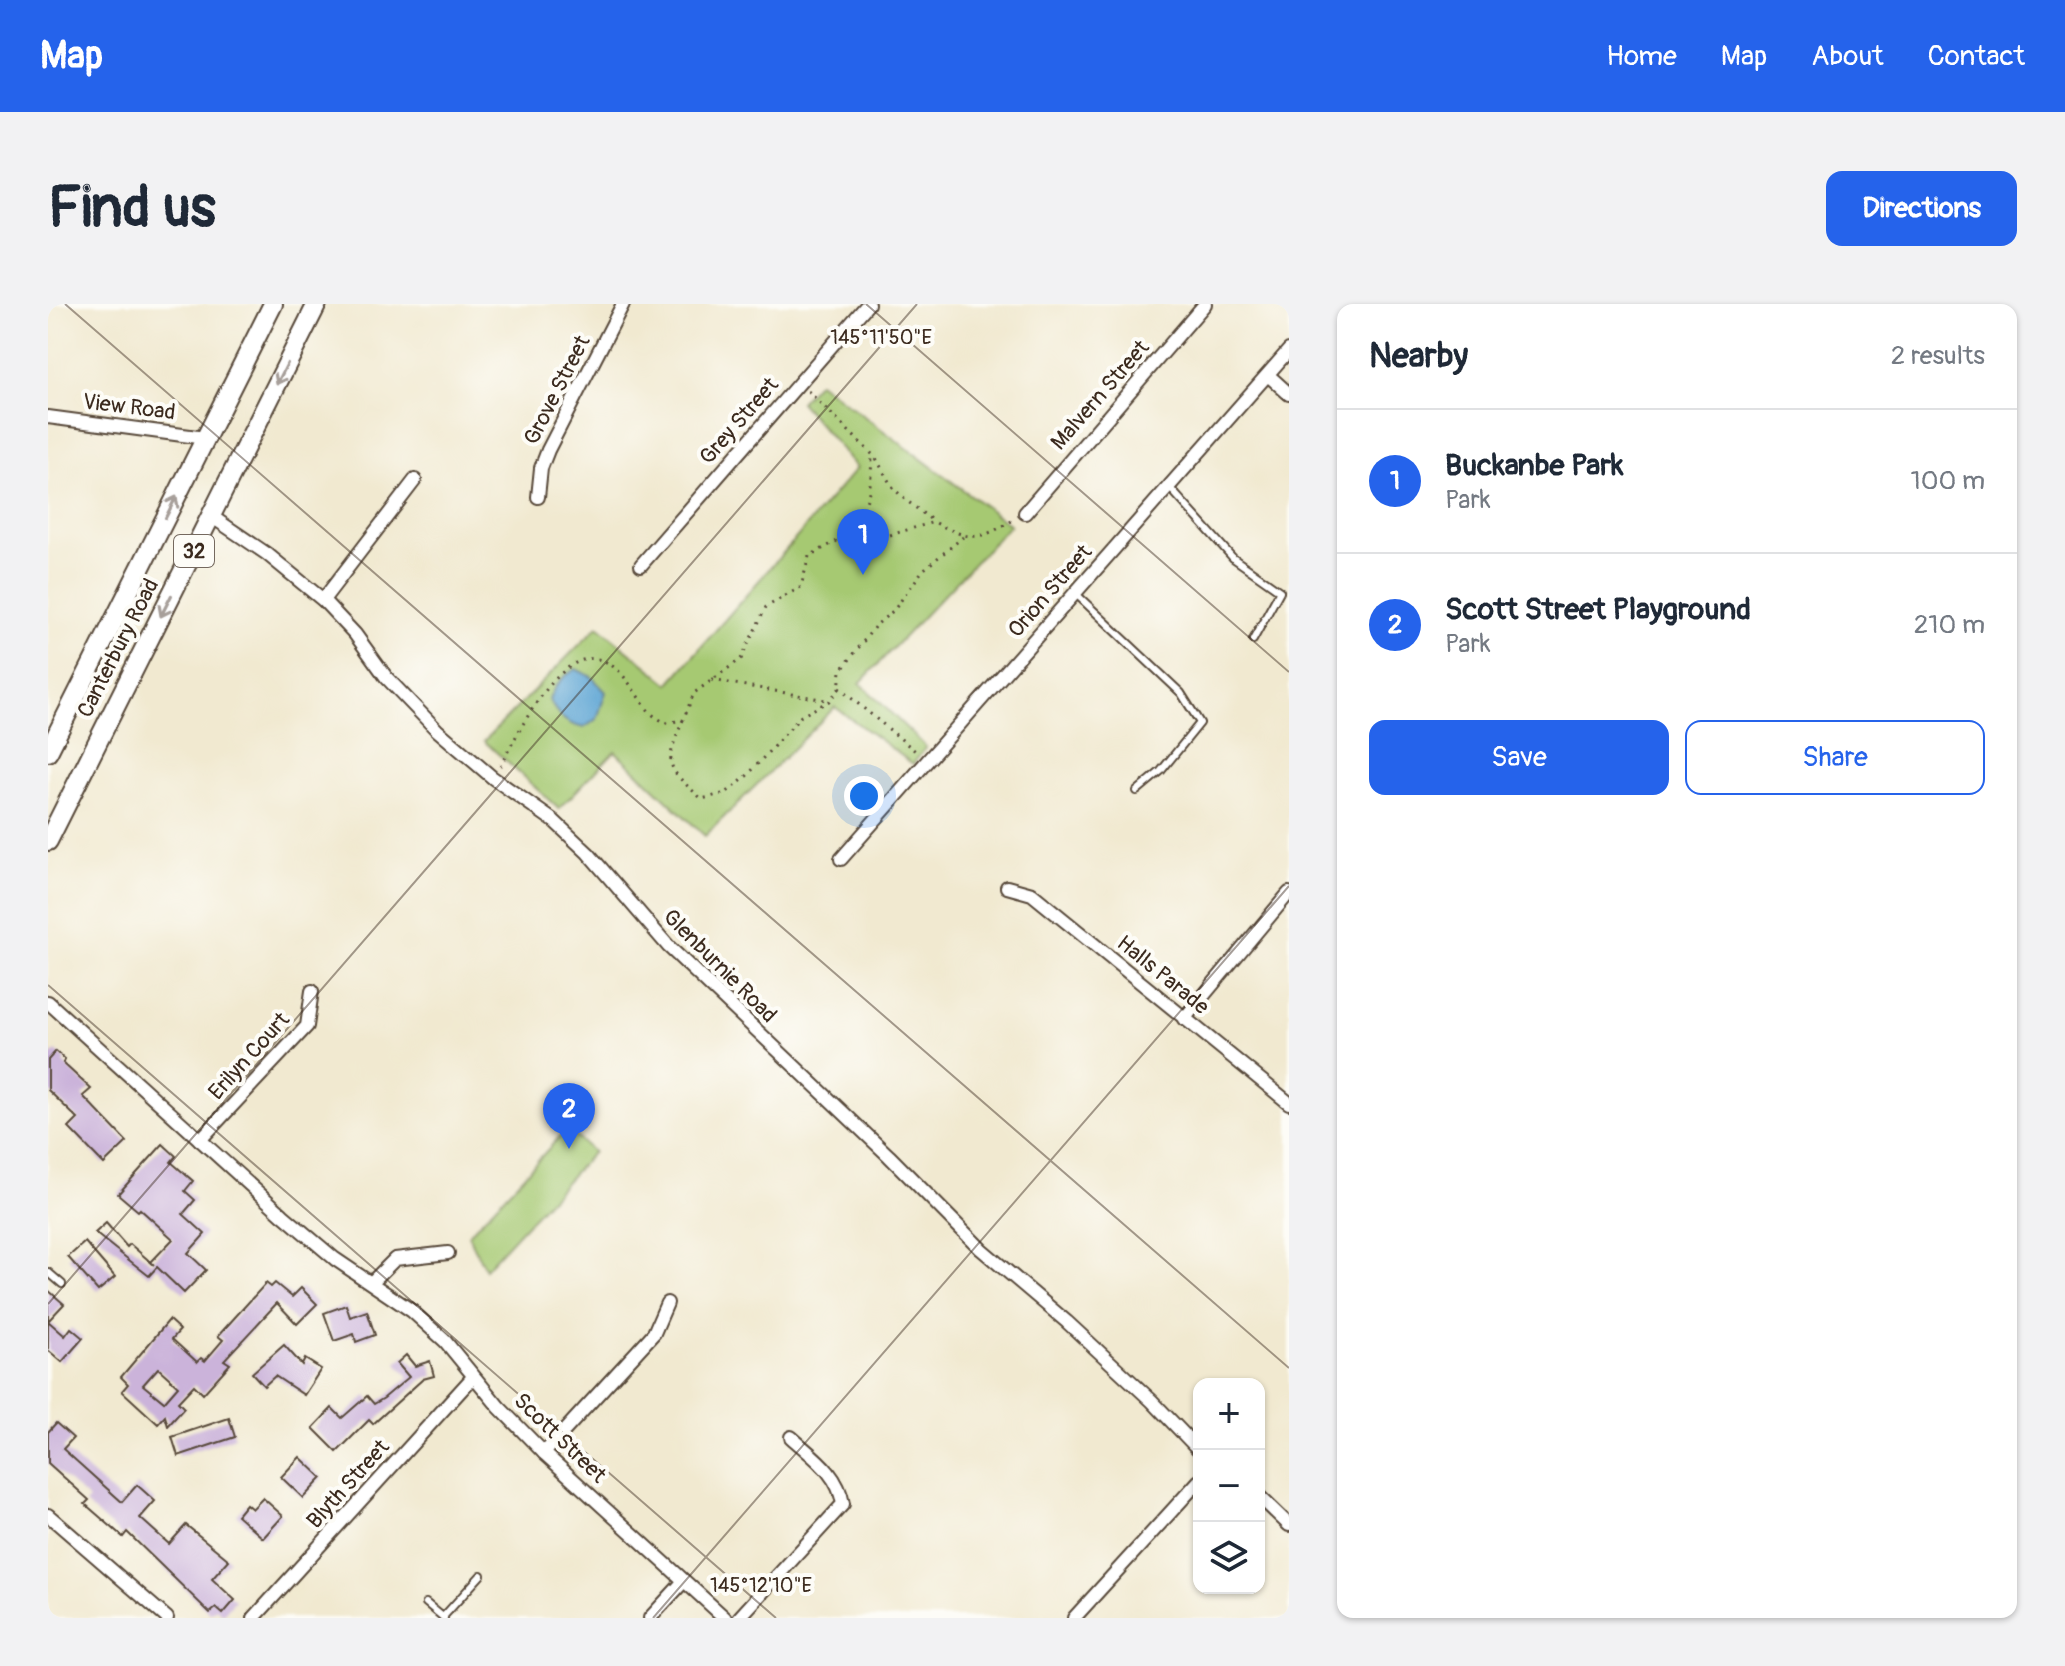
<!DOCTYPE html>
<meta charset="utf-8">
<style>
body{margin:0;font-family:Pangolin,sans-serif;background:#f2f2f3;color:#1f2937}
.controls{position:absolute;right:24px;bottom:24px;display:grid;overflow:hidden;border-radius:16px;box-shadow:0 2px 6px #0004}
.controls button{width:72px;height:72px;display:grid;place-items:center;padding:0;border:0;border-bottom:2px solid #e0e1e3;background:#fff;color:#1f2937;font:40px sans-serif}
.you{position:absolute;left:816px;top:492px;width:28px;height:28px;margin:-20px;border:6px solid #fff;border-radius:50%;background:#1a73e8;box-shadow:0 0 0 12px #1a73e833}
.badge{display:grid;place-items:center;width:52px;height:52px;border-radius:50%;background:#2563eb;color:#fff;font-size:26px;font-weight:700}
.pin{position:absolute;translate:-50% -66px;filter:drop-shadow(0 2px 4px #0008)}
.pin::after{content:'';position:absolute;top:42px;width:28px;height:24px;background:inherit;clip-path:polygon(0 0,100% 0,50% 100%)}
.list{margin:0;padding:0;list-style:none}
h2{display:flex;justify-content:space-between;align-items:center;height:104px;margin:0;padding:0 32px;font-size:34px}
h2 small{font-size:26px;font-weight:400;color:#747a83}
.list li{display:grid;grid-template-columns:52px 1fr auto;gap:24px;align-items:center;box-sizing:border-box;height:144px;padding:0 32px;border-top:2px solid #e0e1e3}
.list b{display:block;font-size:30px;white-space:nowrap}
.list p{margin:0;font-size:26px;white-space:nowrap;color:#747a83}
.list em{font-size:26px;font-style:normal;color:#747a83}
.actions{display:flex;gap:16px;padding:24px 32px}
.actions a{flex:1;padding:18px 0;border:2px solid #2563eb;border-radius:16px;text-align:center;font-size:28px;color:#2563eb}
.actions .main{background:#2563eb;color:#fff}
.icon{flex:none;width:44px;height:44px;fill:none;stroke:currentColor;stroke-width:2;stroke-linecap:round;stroke-linejoin:round}
.map{position:relative;flex:none;width:1241px;height:1314px;overflow:hidden;border-radius:16px}
header{display:flex;align-items:center;gap:48px;box-sizing:border-box;height:112px;padding:0 40px;background:#2563eb;color:#fff}
header strong{font-size:38px}
nav{display:flex;gap:44px;margin-inline-start:auto;font-size:28px}
.intro{display:flex;align-items:center;justify-content:space-between;box-sizing:border-box;height:192px;padding:0 48px}
h1{margin:0;font-size:56px}
.button{padding:20px 36px;border-radius:16px;background:#2563eb;color:#fff;font-size:28px;font-weight:700}
main{display:flex;gap:48px;padding:0 48px}
aside{flex:1;background:#fff;border-radius:16px;box-shadow:0 2px 6px #0004}
.map>svg:first-child{display:block}
</style>
<header>
<strong>Map</strong>
<nav><a>Home</a><a>Map</a><a>About</a><a>Contact</a></nav>
</header>
<div class="intro"><h1>Find us</h1><a class="button">Directions</a></div>
<main>
<div class="map">
<svg width="1241" height="1314" viewBox="0 0 1241 1314">
<rect width="100%" height="100%" fill="#fdfcf7"/>
<filter id="ink" filterUnits="userSpaceOnUse"><feTurbulence type="fractalNoise" baseFrequency=".0125" numOctaves="2"/><feDisplacementMap in="SourceGraphic" scale="16" xChannelSelector="R" yChannelSelector="G"/><feConvolveMatrix kernelMatrix="1 2 1 2 8 2 1 2 1" color-interpolation-filters="sRGB"/></filter>
<filter id="wash" filterUnits="userSpaceOnUse"><feTurbulence type="fractalNoise" baseFrequency=".006" numOctaves="4" result="noise"/><feDisplacementMap in="SourceGraphic" scale="32" xChannelSelector="R" yChannelSelector="G"/><feGaussianBlur stdDeviation="1.8" result="paint"/><feColorMatrix in="noise" values="0 0 0 0 0 0 0 0 0 0 0 0 0 0 0 0 0 1.4 0 .05"/><feComposite in="paint" operator="in"/></filter>
<g filter="url(#wash)">
<rect width="100%" height="100%" fill="#f1e9d0"/>
<g fill="#a6c972" stroke="#707a48" stroke-width="2">
<path d="M770,78l192,143 -150,158 66,64 -13,17 -78,-57 -130,129 -90,-85 -56,58 -75,-68 114,-115 71,58 188,-216 -57,-66z"/>
<path d="M519,825l26,23 -108,117 -17,-34z"/>
</g>
<path fill="#5da5d4" stroke="#4c6879" stroke-width="2" d="M528,365l16,8 14,15 -9,27 -13,9c-19,-4 -26,-12 -35,-28 5,-15 14,-24 27,-31z"/>
<g id="blocks">
<g fill="#cbb3da" fill-rule="evenodd">
<path d="M8,747l9,8 -2,4 28,26 -8,7 44,46 -23,22 -35,-36 9,-9 -30,-29v-30z"/>
<path d="M115,840l13,12 -5,6 22,19 -8,10 10,9 -12,14 22,20 -17,19 18,17 -22,23 -27,-26 -8,9 -54,-43 11,-10 21,24 3,-3 24,21 -3,-3 22,-23 -33,-30 -2,2 -20,-17z"/>
<path d="M37,938l30,35 -17,14 -30,-34z"/>
<path d="M218,979l5,4 4,-4 17,14 9,-9 16,16 -20,20 -20,-21 -53,57 6,4 -27,30 -9,-9 -16,17 6,6 -16,18 -3,-10 -7,8 -36,-33 6,-7 -7,-7 48,-57 11,10 -8,9 25,23 4,-4 4,3 18,-21 -5,-4zM110,1064l20,18 -14,16 -21,-17z"/>
<path d="M0,986l16,14 -16,17 17,15 6,-8 12,10 -21,24 -14,-12z"/>
<path d="M298,1001l4,12 17,-6 8,24 -19,7 -2,-8 -20,7 -10,-28z"/>
<path d="M236,1041l18,20 3,-6 16,10 -17,26 -29,-19 -11,10 -12,-13z"/>
<path d="M358,1051l9,11 15,-5 4,15 -11,3 -50,45 -4,-4 -32,32 -24,-24 19,-20 10,10 25,-22 7,8 10,-6 25,-21 -12,-14z"/>
<path d="M181,1114l6,19 -57,19 -6,-19z"/>
<path d="M8,1119l17,15 -10,11 59,53 15,-17 18,16 -15,17 29,26 17,-19 43,35 -17,19 23,21 -12,14 -7,-6 -6,5 -83,-81 -4,5 -38,-33 4,-4 -41,-37v-31z"/>
<path d="M252,1153l22,21 -19,20 -22,-21z"/>
<path d="M215,1194l20,18 -20,22 -26,-23 9,-11 6,5z"/>
</g>
</g>
</g>
<g filter="url(#ink)">
<use href="#blocks" fill-opacity="0" stroke="#564739" stroke-width="2"/>
<g fill="none" stroke-linecap="round" stroke-linejoin="round">
<defs>
<g id="lane">
<path d="M1122,184l63,70 47,33 -27,49"/>
<path d="M1027,289l106,100 19,30 -39,48 -24,20"/>
<path d="M0,968l14,12"/>
<path d="M378,1299l18,15"/>
<path d="M395,1313l38,-42"/>
</g>
<g id="street">
<path d="M1220,71l21,19"/>
<path d="M0,113l157,21"/>
<path d="M490,193l3,-29 7,-18 75,-146"/>
<path d="M977,209l180,-209"/>
<path d="M163,212l56,38 56,46 32,34 31,43 51,53 56,48 61,43 34,32 81,94 220,209 92,93 86,73 85,79 47,49"/>
<path d="M593,261l227,-261"/>
<path d="M275,296l92,-120"/>
<path d="M793,555l448,-509"/>
<path d="M959,583l25,7 257,209"/>
<path d="M0,698l235,213 52,44 77,52 33,30 54,66 45,46 181,165"/>
<path d="M1136,715l105,-126"/>
<path d="M152,836l107,-114 5,-35"/>
<path d="M324,978l23,-23 53,-6"/>
<path d="M496,1149l110,-120 13,-30"/>
<path d="M1211,1192l30,29"/>
<path d="M0,1211l119,103"/>
<path d="M206,1314l219,-241"/>
<path d="M602,1314l34,-37"/>
<path d="M691,1314l104,-114c-5,-31 -30,-47 -52,-67"/>
<path d="M1026,1314l125,-137"/>
</g>
<g id="primary">
<path d="M0,448l225,-448"/>
<path d="M0,537l269,-537"/>
</g>
</defs>
<use href="#lane" stroke="#564739" stroke-width="10"/>
<use href="#street" stroke="#564739" stroke-width="16"/>
<use href="#primary" stroke="#564739" stroke-width="22"/>
<g stroke="#564739" stroke-width="3" stroke-dasharray="2 6" stroke-linecap="butt">
<path d="M760,87l68,67 15,27 11,12 32,25"/>
<path d="M791,236c30,-36 31,-38 33,-85"/>
<path d="M664,376l114,20"/>
<path d="M791,384l80,66"/>
<path d="M635,416c-19,46 -18,46 19,79l24,-6 19,-15 56,-62 28,-15 10,-12 2,-18 34,-45 19,-16 29,-40 40,-33"/>
<path d="M452,462c18,-32 65,-134 111,-101 18,12 25,32 39,47 4,5 11,8 16,11l17,-3 11,-27 47,-34 25,-52 35,-20 8,-31 30,-16h34l61,-18c39,20 44,19 81,-3"/>
</g>
<use href="#lane" stroke="#fff" stroke-width="6"/>
<use href="#street" stroke="#fff" stroke-width="12"/>
<use href="#primary" stroke="#fff" stroke-width="18"/>
</g>
<defs><path id="oneway-shaft" d="M-6 0H5M1.5-3L5.5 0L1.5 3" fill="none" stroke-width="1.6" stroke-linecap="round" stroke-linejoin="round" transform="scale(2)"/></defs>
<g stroke="#a79f9a">
<use href="#oneway-shaft" transform="translate(234 70) rotate(117)"/>
<use href="#oneway-shaft" transform="translate(123 203) rotate(-63)"/>
<use href="#oneway-shaft" transform="translate(118 302) rotate(117)"/>
</g>
</g>
<path fill="none" stroke="#3b2a1e" stroke-width="2" stroke-opacity="0.45" d="M17,0l1224,1064M818,0l423,368M0,681l728,633M0,1000l869,-1000M605,1314l636,-732"/>
<g text-anchor="middle" dominant-baseline="central" stroke-width="8" stroke-linejoin="round" paint-order="stroke">
<rect fill="#fdfcf7" stroke="#75695f" stroke-width="2" x="126" y="231" width="40" height="32" rx="6"/>
<g font-size="20" font-weight="bold" fill="#3b2a1e">
<text x="146" y="247">32</text>
</g>
<g font-size="22" fill="#3b2a1e" stroke="#fdfcf7">
<text transform="translate(509 86) rotate(-63)">Grove Street</text>
<text transform="translate(1052 91) rotate(-49)">Malvern Street</text>
<text transform="translate(81 103) rotate(7)">View Road</text>
<text transform="translate(691 117) rotate(-49)">Grey Street</text>
<text transform="translate(1002 287) rotate(-49)">Orion Street</text>
<text transform="translate(70 344) rotate(-63)">Canterbury Road</text>
<text transform="translate(672 662) rotate(45)">Glenburnie Road</text>
<text transform="translate(1115 671) rotate(39)">Halls Parade</text>
<text transform="translate(201 752) rotate(-48)">Erilyn Court</text>
<text transform="translate(512 1134) rotate(44)">Scott Street</text>
<text transform="translate(300 1180) rotate(-48)">Blyth Street</text>
</g>
</g>
<g font-size="20" text-anchor="middle" fill="#3b2a1e" stroke="#fdfcf7" stroke-width="8" stroke-linejoin="round" paint-order="stroke">
<text x="833" y="40">145°11'50"E</text>
<text x="713" y="1288">145°12'10"E</text>
</g>
</svg>
<div class="controls">
<button>+</button>
<button>−</button>
<button><svg class="icon" aria-label="layers" viewBox="0 0 24 24"><path d="M12 4l9 5-9 5-9-5zM3 14l9 5 9-5"/></svg></button>
</div>
<div class="you"></div>
<div class="pin badge" style="left:815px;top:271px">1</div>
<div class="pin badge" style="left:521px;top:845px">2</div>
</div>
<aside>
<h2>Nearby<small>2 results</small></h2>
<ul class="list">
<li><span class="badge">1</span><div><b>Buckanbe Park</b><p>Park</p></div><em>100 m</em></li>
<li><span class="badge">2</span><div><b>Scott Street Playground</b><p>Park</p></div><em>210 m</em></li>
</ul>
<div class="actions"><a class="main">Save</a><a>Share</a></div>
</aside>
</main>
